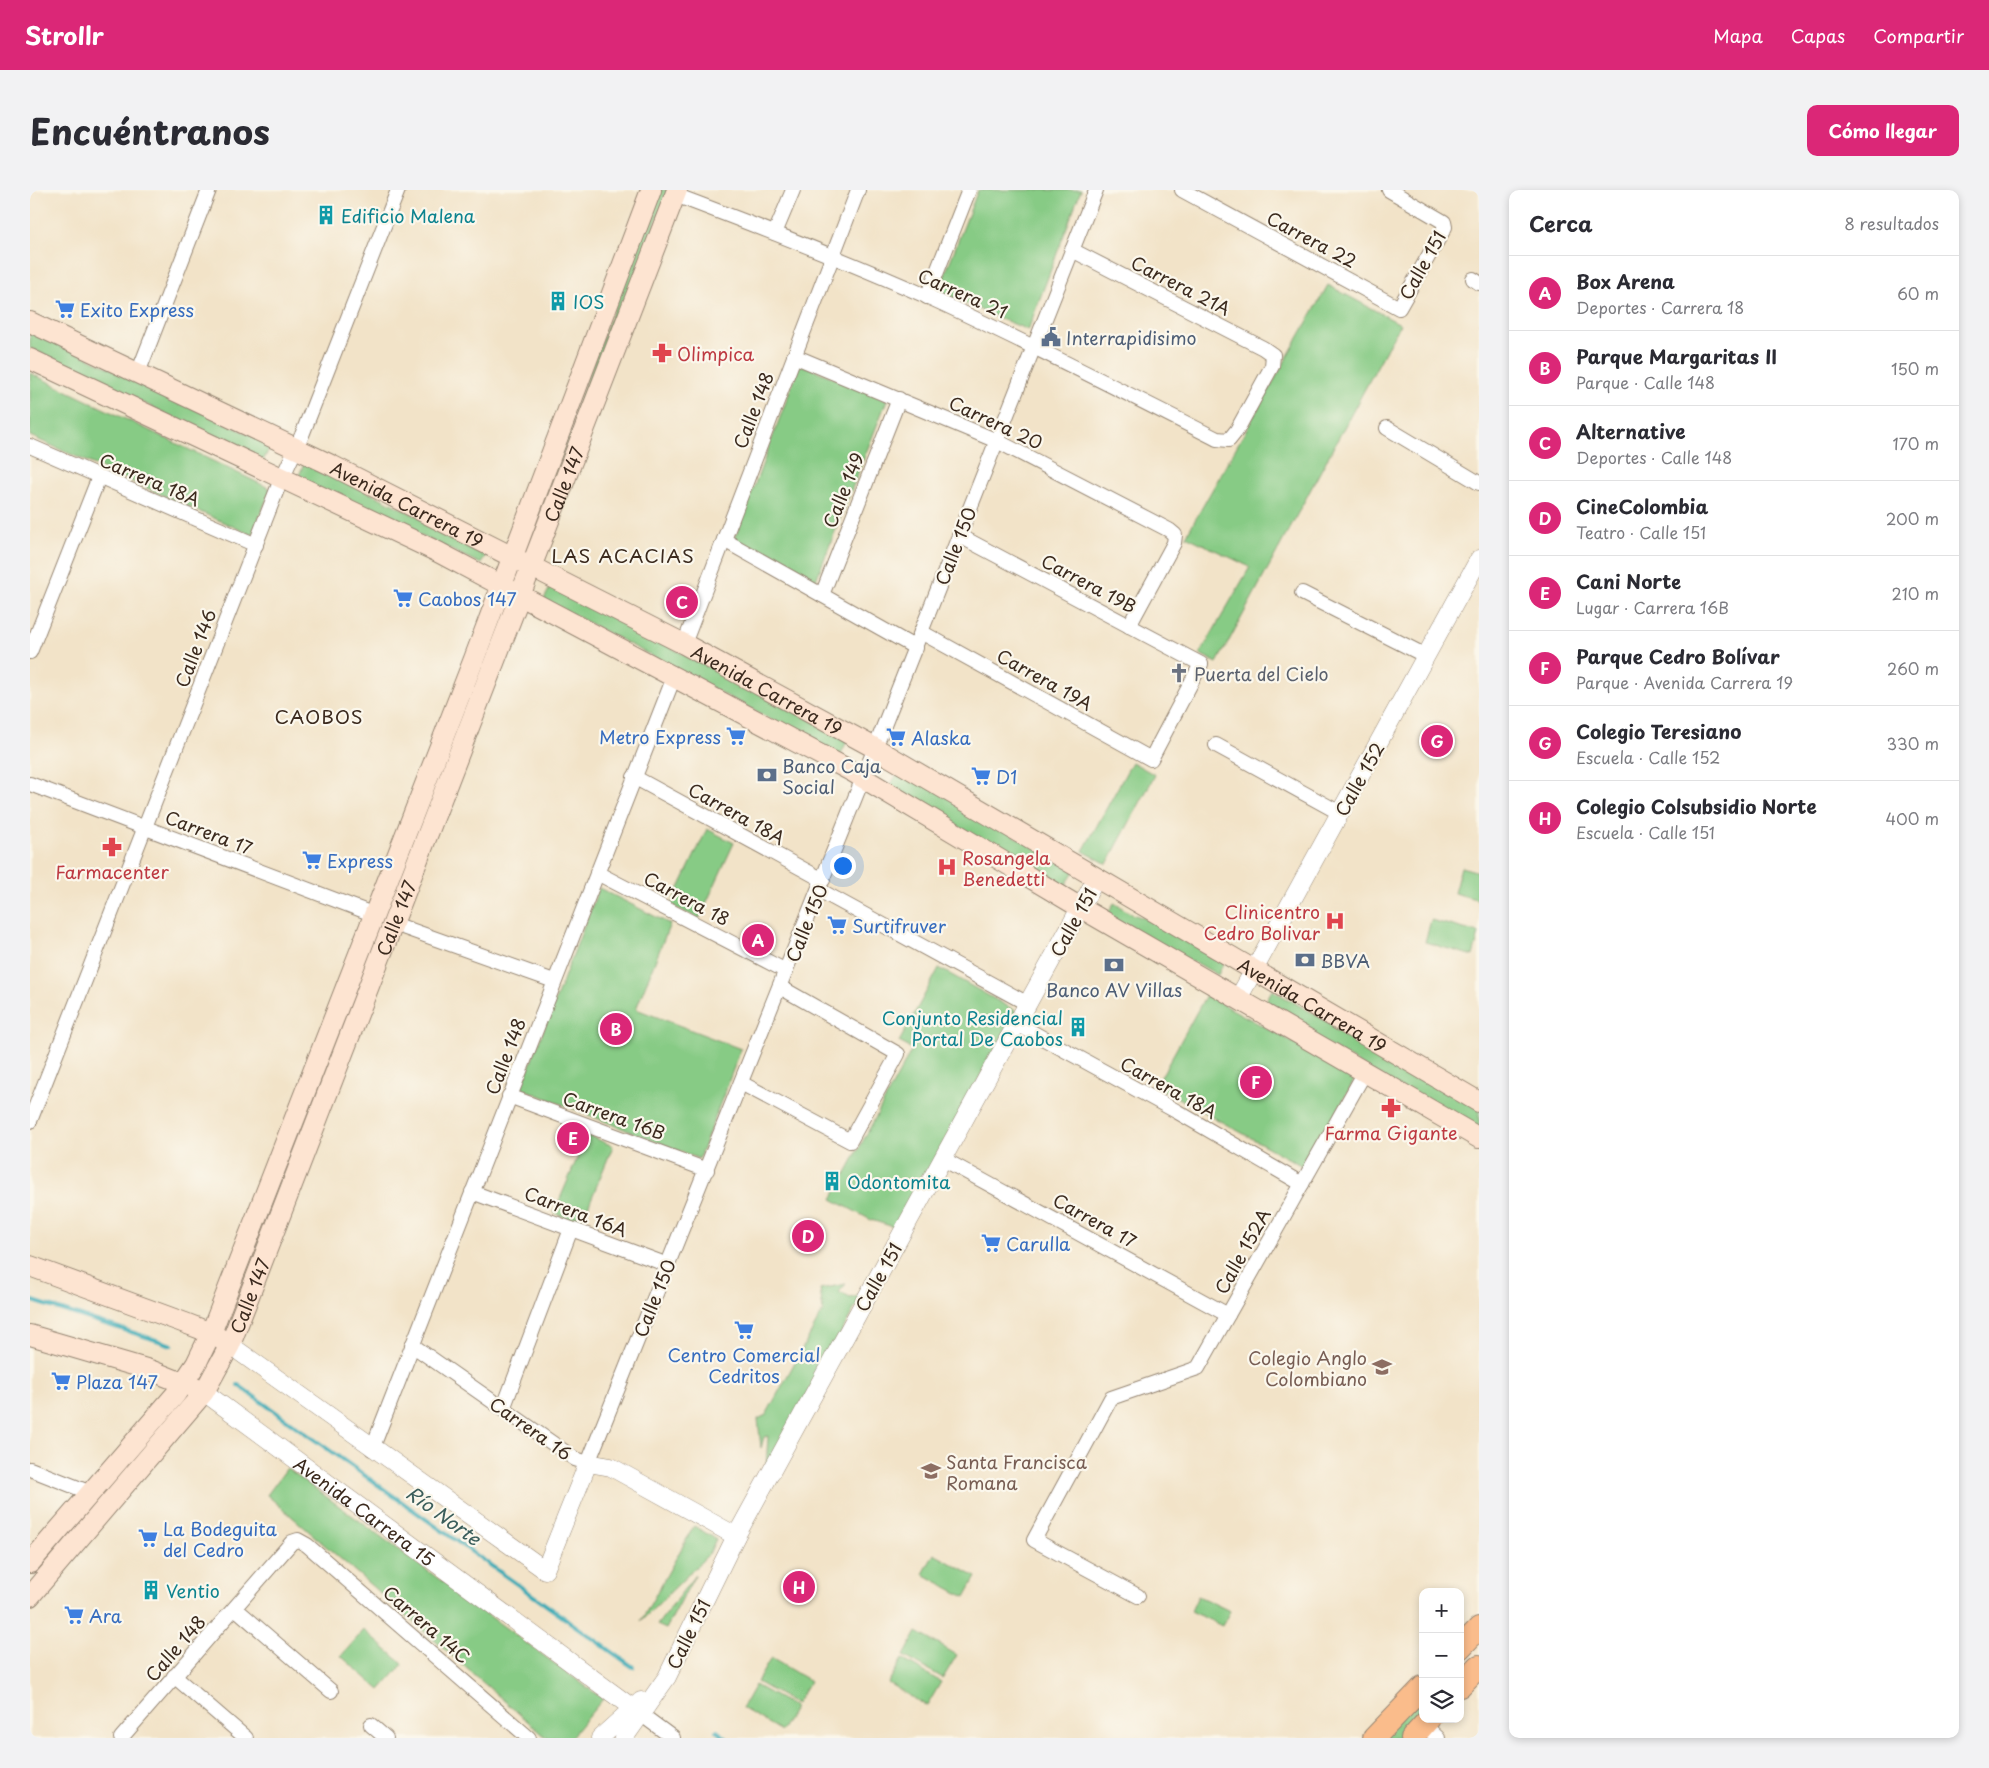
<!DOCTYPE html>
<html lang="es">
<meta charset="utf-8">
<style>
body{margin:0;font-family:"Playpen Sans",sans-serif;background:#f2f2f3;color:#2b2b33}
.controls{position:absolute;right:15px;bottom:15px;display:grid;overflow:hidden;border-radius:10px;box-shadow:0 2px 8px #0003}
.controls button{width:45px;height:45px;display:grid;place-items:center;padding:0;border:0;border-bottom:1px solid #e1e1e2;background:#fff;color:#2b2b33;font:25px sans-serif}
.you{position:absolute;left:812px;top:675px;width:18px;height:18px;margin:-12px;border:4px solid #fff;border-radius:50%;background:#1a73e8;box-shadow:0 0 0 8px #1a73e833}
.badge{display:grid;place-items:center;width:32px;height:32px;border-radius:50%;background:#db2777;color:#fff;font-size:16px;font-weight:700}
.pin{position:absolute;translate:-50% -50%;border:2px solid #fff;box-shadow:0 1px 5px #0006}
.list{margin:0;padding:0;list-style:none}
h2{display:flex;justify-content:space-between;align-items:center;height:65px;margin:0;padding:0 20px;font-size:21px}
h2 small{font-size:16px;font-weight:400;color:#7c7c81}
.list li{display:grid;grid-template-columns:32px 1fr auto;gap:15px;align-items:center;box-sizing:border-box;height:75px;padding:0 20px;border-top:1px solid #e1e1e2}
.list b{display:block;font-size:19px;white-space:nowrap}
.list p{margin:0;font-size:16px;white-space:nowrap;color:#7c7c81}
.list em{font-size:16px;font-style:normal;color:#7c7c81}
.icon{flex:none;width:28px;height:28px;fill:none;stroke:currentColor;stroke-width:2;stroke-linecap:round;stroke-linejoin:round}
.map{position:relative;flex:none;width:1449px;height:1548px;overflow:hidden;border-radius:10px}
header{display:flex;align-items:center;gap:30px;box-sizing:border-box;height:70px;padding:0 25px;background:#db2777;color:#fff}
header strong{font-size:24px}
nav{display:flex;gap:28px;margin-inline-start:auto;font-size:18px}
.intro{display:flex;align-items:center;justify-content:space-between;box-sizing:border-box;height:120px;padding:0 30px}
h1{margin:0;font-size:35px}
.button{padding:12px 22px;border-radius:10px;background:#db2777;color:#fff;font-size:18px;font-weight:700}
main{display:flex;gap:30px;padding:0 30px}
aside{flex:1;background:#fff;border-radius:10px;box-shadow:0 2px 8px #0003}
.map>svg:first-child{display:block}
</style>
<header>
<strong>Strollr</strong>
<nav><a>Mapa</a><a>Capas</a><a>Compartir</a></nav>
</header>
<div class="intro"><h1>Encuéntranos</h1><a class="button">Cómo llegar</a></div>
<main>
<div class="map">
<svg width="1449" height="1548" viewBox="0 0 1449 1548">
<rect width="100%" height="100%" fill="#fbf7ec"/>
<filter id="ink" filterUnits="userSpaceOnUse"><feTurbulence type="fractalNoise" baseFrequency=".02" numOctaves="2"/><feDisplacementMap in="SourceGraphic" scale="10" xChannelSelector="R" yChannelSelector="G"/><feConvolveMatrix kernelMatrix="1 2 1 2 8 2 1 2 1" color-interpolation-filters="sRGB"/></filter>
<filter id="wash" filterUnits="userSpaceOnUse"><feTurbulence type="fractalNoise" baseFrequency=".0096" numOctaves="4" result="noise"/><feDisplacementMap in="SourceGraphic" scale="20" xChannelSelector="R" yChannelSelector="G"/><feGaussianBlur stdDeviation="1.12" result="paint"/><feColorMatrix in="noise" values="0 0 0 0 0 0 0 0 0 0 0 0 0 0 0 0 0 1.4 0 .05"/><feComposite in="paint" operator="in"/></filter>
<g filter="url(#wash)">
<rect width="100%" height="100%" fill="#f2e3c8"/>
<g fill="#87cb85" stroke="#617a52">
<path d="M629,0h9l-86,227 -8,-3z"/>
<path d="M948,0h103l-53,140 -90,-38z"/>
<path d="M1298,95l72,39 -183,339 -17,-9 50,-87 -64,-31z"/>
<path d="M0,140l241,115 -8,16 -233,-113z"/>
<path d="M770,174l87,36 -73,185 -80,-45z"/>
<path d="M0,183l241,116 -19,46 -222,-99z"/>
<path d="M536,241l9,3 -35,101 -9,-4z"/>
<path d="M275,271l183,90 -7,13 -183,-86z"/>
<path d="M521,396l297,153 -8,17 -296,-157z"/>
<path d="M1102,572l23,13 -48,89 -24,-13z"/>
<path d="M870,579l174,102 -10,17 -174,-102z"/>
<path d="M677,639l27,14 -35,76 -28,-14z"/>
<path d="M1431,677l18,5v28l-25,-7z"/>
<path d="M569,698l71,36 -34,85 105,40 -42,110 -178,-71z"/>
<path d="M1084,713l18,11 18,6 74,42 -6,13 -21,-12 -14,-3 -76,-45z"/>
<path d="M1401,730l48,13 -6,23 -48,-14z"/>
<path d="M909,778l77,43 -119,217 -26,-8 -39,-21 80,-150 -13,-7z"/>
<path d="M1242,800l207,118v26l-216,-127z"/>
<path d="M1176,805l150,82 -50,91 -150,-82z"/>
<path d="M557,945l26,11 -32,78 -27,-11z"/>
<path d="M816,1094l-7,8 11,6 12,-3 -96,173 2,-32 -4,1 -3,11 -3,-29 8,-4 57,-104 -3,-22z"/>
<path d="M257,1278l316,231 -33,39h-23l-280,-243z"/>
<path d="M664,1336l22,13 -7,15 -68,67z"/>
<path d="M904,1364l42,23 -11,20 -42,-23z"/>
<path d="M665,1385l-29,54 -9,-4z"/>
<path d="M1168,1406l32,15 -8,15 -31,-15z"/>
<path d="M334,1440l39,34 -23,26 -39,-34z"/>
<path d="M887,1442l40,23 -14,23 -39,-22z"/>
<path d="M741,1468l39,23 -14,23 -39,-22z"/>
<path d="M872,1469l39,23 -14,24 -39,-23z"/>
<path d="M725,1495l40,22 -14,24 -39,-23z"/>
<path d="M1393,1503v25l-19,20h-24z"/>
</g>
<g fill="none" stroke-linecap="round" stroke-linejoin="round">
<g stroke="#3aabb6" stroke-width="4">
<path d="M0,1110l142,45"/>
<path d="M208,1195l395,282"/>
<path d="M687,1541l9,7"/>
</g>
</g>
</g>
<g filter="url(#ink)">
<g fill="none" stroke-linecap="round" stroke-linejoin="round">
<defs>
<g id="minor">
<path d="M1152,0l217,118 46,-81 -1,-5 -55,-32"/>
<path d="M645,5c88,33 175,67 260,105 96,44 189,92 282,139l12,1 8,-10 35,-64 1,-11 -10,-7 -191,-98"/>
<path d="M745,43l18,-43"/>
<path d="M1443,89l6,4"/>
<path d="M897,107l42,-107"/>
<path d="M764,166l203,85 172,89 6,5 -1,8 -45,83"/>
<path d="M108,183l71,-183"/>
<path d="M1357,238l92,55"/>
<path d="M0,256l226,99"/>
<path d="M694,350l192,108"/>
<path d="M1272,403l124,63"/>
<path d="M792,405l77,-196"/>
<path d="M891,442l230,127 50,-95 -241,-128"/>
<path d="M654,454l174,-454"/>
<path d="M0,462l69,-175"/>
<path d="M1186,555l124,68"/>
<path d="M604,587l189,103"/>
<path d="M0,594l345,131"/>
<path d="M567,683l189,98"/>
<path d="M789,700l209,114"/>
<path d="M364,734l160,57"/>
<path d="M987,834l159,87 126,73"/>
<path d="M711,893l109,58 48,-87 -118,-67"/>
<path d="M479,906l198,74"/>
<path d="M0,931l248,-634 24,-52 96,-245"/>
<path d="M913,969l285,156"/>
<path d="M442,1002l196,73"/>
<path d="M382,1155l163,114 13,4 291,-725 217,-548"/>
<path d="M473,1219l68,-180"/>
<path d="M342,1259l302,-772"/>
<path d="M0,1279l61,24"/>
<path d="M1108,1406l-104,-56 77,-142 87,-30 167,-296"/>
<path d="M205,1418l96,83"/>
<path d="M144,1486l72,62"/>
<path d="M612,1525l31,23"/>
<path d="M341,1535l15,13"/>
<path d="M1394,1535l14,13"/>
<path d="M91,1548l171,-196 6,-2 9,5 222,193"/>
</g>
<g id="tertiary">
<path d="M1208,809l241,-440"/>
<path d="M200,1155l315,225 43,-107 23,4 125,69"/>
<path id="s1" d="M174,1202l438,323"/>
<path d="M570,1548l41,-37"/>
<path d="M594,1548l43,-61 69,-141 360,-657"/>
</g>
<g id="secondary">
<path id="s2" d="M0,132l301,143 353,179 191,104 604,354"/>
<path d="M0,169l408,193 415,220 228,136 398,230"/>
<path d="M0,1076l155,57 26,10 11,7"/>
<path d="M0,1145l120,35 45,18"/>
<path d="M0,1373l145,-168 21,-31 15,-31 263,-674 177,-469"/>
<path id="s3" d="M0,1406l174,-204 26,-47 447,-1155"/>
</g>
<g id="primary">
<path d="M1430,1458l19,-20"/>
<path d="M1430,1496l19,-20"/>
<path d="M1344,1548l49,-51"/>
<path d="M1382,1548l17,-19"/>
</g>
</defs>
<use href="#minor" stroke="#968673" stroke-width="16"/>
<use href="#tertiary" stroke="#968673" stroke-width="19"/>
<use href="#secondary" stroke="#968673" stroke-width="22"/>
<use href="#primary" stroke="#968673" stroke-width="24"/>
<use href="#minor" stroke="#fff" stroke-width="14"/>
<use href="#tertiary" stroke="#fff" stroke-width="18"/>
<use href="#secondary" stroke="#fde4d1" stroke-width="20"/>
<use href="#primary" stroke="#fabc8b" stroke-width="22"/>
</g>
</g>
<defs>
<symbol id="building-bare" viewBox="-9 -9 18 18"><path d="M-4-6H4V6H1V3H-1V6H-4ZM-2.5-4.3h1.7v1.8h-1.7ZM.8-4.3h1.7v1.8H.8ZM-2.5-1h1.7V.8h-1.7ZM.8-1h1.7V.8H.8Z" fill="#0f9aa8" stroke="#fbf7ec" stroke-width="2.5" paint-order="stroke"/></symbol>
<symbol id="supermarket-bare" viewBox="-9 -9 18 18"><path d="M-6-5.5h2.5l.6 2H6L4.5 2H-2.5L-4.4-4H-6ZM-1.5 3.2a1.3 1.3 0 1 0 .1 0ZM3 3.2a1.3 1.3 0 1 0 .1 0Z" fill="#3f7fe0" stroke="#fbf7ec" stroke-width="2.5" paint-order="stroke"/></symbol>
<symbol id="civic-bare" viewBox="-9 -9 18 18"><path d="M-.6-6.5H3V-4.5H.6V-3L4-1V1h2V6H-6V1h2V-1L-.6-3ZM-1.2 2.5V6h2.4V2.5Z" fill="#5c6f8a" stroke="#fbf7ec" stroke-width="2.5" paint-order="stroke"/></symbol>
<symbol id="pharmacy-bare" viewBox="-9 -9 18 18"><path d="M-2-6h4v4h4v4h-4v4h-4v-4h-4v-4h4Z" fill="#e0444e" stroke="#fbf7ec" stroke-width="2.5" paint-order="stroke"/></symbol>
<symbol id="church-bare" viewBox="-9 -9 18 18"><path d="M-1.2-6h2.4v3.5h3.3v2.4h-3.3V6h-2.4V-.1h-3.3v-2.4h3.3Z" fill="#6b7280" stroke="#fbf7ec" stroke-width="2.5" paint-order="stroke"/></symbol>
<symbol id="bank-bare" viewBox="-9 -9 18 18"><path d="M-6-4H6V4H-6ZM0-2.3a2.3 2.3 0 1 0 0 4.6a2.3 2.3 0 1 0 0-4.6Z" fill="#5c6f8a" stroke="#fbf7ec" stroke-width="2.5" paint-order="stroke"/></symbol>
<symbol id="hospital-bare" viewBox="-9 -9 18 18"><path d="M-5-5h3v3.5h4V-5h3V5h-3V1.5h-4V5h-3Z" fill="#e0444e" stroke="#fbf7ec" stroke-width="2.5" paint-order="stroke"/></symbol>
<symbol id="school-bare" viewBox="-9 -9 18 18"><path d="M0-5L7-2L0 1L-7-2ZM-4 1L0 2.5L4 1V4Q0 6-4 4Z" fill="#8d6e63" stroke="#fbf7ec" stroke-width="2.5" paint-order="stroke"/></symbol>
</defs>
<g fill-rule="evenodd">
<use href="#building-bare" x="282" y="11" width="28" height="28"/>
<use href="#building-bare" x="514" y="97" width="28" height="28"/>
<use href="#supermarket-bare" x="21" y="105" width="28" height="28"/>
<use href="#civic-bare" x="1007" y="133" width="28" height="28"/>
<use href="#pharmacy-bare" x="618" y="149" width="28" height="28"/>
<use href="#supermarket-bare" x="359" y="394" width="28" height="28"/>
<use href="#church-bare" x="1135" y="469" width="28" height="28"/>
<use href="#supermarket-bare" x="692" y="532" width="28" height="28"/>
<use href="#supermarket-bare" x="852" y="533" width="28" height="28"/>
<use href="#bank-bare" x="723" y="571" width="28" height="28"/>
<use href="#supermarket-bare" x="937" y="572" width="28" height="28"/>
<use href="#pharmacy-bare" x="68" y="643" width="28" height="28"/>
<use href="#supermarket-bare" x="268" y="656" width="28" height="28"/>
<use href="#hospital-bare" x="903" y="663" width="28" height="28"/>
<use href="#hospital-bare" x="1291" y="717" width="28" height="28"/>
<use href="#supermarket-bare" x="793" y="721" width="28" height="28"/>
<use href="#bank-bare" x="1261" y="756" width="28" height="28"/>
<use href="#bank-bare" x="1070" y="761" width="28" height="28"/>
<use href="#building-bare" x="1034" y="823" width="28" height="28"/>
<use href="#pharmacy-bare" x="1347" y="904" width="28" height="28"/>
<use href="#building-bare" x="788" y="977" width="28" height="28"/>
<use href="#supermarket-bare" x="947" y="1039" width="28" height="28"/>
<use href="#supermarket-bare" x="700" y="1126" width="28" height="28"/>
<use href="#school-bare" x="1338" y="1163" width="28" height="28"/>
<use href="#supermarket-bare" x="17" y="1177" width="28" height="28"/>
<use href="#school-bare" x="887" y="1267" width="28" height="28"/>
<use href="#supermarket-bare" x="104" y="1334" width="28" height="28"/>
<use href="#building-bare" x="107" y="1386" width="28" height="28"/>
<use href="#supermarket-bare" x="30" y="1411" width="28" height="28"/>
</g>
<g text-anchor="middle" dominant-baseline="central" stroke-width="4.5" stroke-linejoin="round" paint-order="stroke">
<g font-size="18" fill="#0d838f" stroke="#fbf7ec" text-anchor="start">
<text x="311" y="25">Edificio Malena</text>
<text x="543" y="111">IOS</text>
<text x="1033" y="827" text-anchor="end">Conjunto Residencial<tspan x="1033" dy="21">Portal De Caobos</tspan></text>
<text x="817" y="991">Odontomita</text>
<text x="136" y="1400">Ventio</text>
</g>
<g font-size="18" fill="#3b2a1e" stroke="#fbf7ec">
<text transform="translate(1282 49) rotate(28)">Carrera 22</text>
<text transform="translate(1392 75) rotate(-61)">Calle 151</text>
<text transform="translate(1151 95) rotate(27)">Carrera 21A</text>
<text transform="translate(933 103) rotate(24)">Carrera 21</text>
<text transform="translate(723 220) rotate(-69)">Calle 148</text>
<text transform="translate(966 232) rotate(25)">Carrera 20</text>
<text transform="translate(120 289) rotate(23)">Carrera 18A</text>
<text stroke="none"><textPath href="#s3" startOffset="1245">Calle 147</textPath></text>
<text transform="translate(813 300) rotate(-68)">Calle 149</text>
<text stroke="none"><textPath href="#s2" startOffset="419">Avenida Carrera 19</textPath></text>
<text transform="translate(925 356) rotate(-69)">Calle 150</text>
<text transform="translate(1059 393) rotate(28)">Carrera 19B</text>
<text transform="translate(165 458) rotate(-69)">Calle 146</text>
<text transform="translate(1015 489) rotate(29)">Carrera 19A</text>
<text stroke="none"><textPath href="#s2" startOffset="824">Avenida Carrera 19</textPath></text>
<text transform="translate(1329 589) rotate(-61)">Calle 152</text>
<text transform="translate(707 623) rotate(29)">Carrera 18A</text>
<text transform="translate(179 642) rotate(21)">Carrera 17</text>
<text transform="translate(657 708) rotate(28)">Carrera 18</text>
<text stroke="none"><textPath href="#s3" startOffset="780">Calle 147</textPath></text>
<text transform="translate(1043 732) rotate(-61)">Calle 151</text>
<text transform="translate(776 733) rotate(-68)">Calle 150</text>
<text stroke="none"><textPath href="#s2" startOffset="1454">Avenida Carrera 19</textPath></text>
<text transform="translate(475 866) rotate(-69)">Calle 148</text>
<text transform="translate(1139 897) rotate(29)">Carrera 18A</text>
<text transform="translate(584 925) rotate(20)">Carrera 16B</text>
<text transform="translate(546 1021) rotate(21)">Carrera 16A</text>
<text transform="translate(1065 1030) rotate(29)">Carrera 17</text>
<text transform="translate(1212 1061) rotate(-61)">Calle 152A</text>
<text transform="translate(848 1087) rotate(-61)">Calle 151</text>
<text stroke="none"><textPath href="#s3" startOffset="375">Calle 147</textPath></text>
<text transform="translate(624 1108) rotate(-68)">Calle 150</text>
<text transform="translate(501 1238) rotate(35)">Carrera 16</text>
<text stroke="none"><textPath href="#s1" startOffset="200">Avenida Carrera 15</textPath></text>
<text transform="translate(397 1434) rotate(41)">Carrera 14C</text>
<text transform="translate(658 1444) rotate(-64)">Calle 151</text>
<text transform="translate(145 1458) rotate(-49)">Calle 148</text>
</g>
<g font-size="18" fill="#366cbe" stroke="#fbf7ec" text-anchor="start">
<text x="50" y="119">Exito Express</text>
<text x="388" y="408">Caobos 147</text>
<text x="691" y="546" text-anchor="end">Metro Express</text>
<text x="881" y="547">Alaska</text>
<text x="966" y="586">D1</text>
<text x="297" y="670">Express</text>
<text x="822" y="735">Surtifruver</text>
<text x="976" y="1053">Carulla</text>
<text x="714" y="1164" text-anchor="middle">Centro Comercial<tspan x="714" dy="21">Cedritos</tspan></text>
<text x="46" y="1191">Plaza 147</text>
<text x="133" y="1338">La Bodeguita<tspan x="133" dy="21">del Cedro</tspan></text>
<text x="59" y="1425">Ara</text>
</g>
<g font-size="18" fill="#4e5e75" stroke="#fbf7ec" text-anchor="start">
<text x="1036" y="147">Interrapidisimo</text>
<text x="752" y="575">Banco Caja<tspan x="752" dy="21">Social</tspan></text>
<text x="1290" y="770">BBVA</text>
<text x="1084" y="799" text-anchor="middle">Banco AV Villas</text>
</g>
<g font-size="18" fill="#be3a42" stroke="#fbf7ec" text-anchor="start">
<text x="647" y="163">Olimpica</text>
<text x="932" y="667">Rosangela<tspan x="932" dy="21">Benedetti</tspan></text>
<text x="82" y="681" text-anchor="middle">Farmacenter</text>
<text x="1290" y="721" text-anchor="end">Clinicentro<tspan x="1290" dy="21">Cedro Bolivar</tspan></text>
<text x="1361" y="942" text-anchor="middle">Farma Gigante</text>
</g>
<g font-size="18" fill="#5b616d" stroke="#fbf7ec" text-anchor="start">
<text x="1164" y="483">Puerta del Cielo</text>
</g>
<g font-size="18" fill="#785e54" stroke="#fbf7ec" text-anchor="end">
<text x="1337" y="1167">Colegio Anglo<tspan x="1337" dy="21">Colombiano</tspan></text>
<text x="916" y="1271" text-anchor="start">Santa Francisca<tspan x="916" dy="21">Romana</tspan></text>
</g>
<g font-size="19" letter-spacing="1" fill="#3b2a1e" stroke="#fbf7ec">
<text x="593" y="365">LAS ACACIAS</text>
<text x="289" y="526">CAOBOS</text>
</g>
<g font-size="19" font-style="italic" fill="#3b5e5b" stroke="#fbf7ec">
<text transform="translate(414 1325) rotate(36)">Río Norte</text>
</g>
</g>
</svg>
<div class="controls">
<button>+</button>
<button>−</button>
<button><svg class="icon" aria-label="layers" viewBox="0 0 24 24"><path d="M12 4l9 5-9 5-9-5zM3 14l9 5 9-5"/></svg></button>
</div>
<div class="you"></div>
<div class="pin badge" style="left:728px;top:750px">A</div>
<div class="pin badge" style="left:586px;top:839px">B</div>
<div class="pin badge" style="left:652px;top:412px">C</div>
<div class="pin badge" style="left:778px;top:1046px">D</div>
<div class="pin badge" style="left:543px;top:948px">E</div>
<div class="pin badge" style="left:1226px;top:892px">F</div>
<div class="pin badge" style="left:1407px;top:551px">G</div>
<div class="pin badge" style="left:769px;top:1397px">H</div>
</div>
<aside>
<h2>Cerca<small>8 resultados</small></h2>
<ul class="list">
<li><span class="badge">A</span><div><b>Box Arena</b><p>Deportes · Carrera 18</p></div><em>60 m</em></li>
<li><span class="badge">B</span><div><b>Parque Margaritas II</b><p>Parque · Calle 148</p></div><em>150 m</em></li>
<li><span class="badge">C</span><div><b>Alternative</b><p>Deportes · Calle 148</p></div><em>170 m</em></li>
<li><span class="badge">D</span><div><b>CineColombia</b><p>Teatro · Calle 151</p></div><em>200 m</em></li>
<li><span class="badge">E</span><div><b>Cani Norte</b><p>Lugar · Carrera 16B</p></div><em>210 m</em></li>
<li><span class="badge">F</span><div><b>Parque Cedro Bolívar</b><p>Parque · Avenida Carrera 19</p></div><em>260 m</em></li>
<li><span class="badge">G</span><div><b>Colegio Teresiano</b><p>Escuela · Calle 152</p></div><em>330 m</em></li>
<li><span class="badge">H</span><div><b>Colegio Colsubsidio Norte</b><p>Escuela · Calle 151</p></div><em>400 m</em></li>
</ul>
</aside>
</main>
